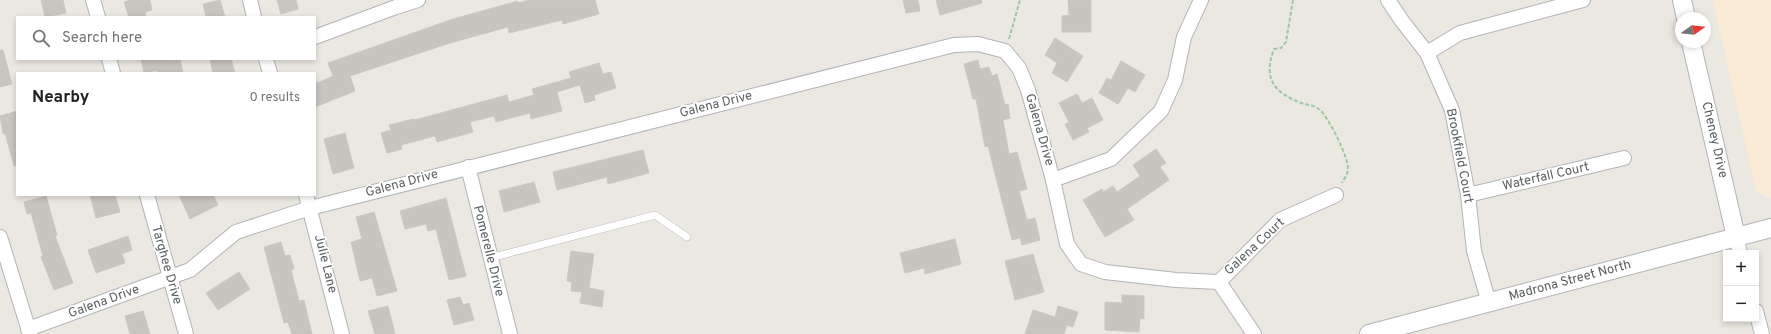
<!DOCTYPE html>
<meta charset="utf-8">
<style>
body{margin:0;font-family:Overpass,sans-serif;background:#f2f2f2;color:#202124}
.controls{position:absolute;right:12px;bottom:12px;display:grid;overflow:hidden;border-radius:0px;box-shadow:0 2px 6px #0003}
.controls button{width:36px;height:36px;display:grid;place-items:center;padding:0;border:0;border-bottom:1px solid #e0e0e0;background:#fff;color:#202124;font:20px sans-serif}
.compass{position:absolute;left:1675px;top:12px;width:36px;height:36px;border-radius:50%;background:#fff;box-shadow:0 2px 6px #0003;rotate:75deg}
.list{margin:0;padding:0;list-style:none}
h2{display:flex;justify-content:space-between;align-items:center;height:52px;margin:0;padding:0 16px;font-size:17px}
h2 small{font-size:13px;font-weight:400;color:#757577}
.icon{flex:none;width:22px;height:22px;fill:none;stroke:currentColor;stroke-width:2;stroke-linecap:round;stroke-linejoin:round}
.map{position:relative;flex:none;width:1771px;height:334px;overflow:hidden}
.search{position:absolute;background:#fff;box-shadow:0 2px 6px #0003;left:16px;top:16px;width:300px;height:44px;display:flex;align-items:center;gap:10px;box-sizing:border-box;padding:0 14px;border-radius:0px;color:#757577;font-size:15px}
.panel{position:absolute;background:#fff;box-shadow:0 2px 6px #0003;left:16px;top:72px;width:300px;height:124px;border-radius:0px}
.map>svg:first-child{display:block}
</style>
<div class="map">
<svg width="1771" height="334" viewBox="0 0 1771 334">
<rect width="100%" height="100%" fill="#ebe7e1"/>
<path fill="#faebd7" d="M1713,0h58v199l-15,-8z"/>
<g fill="#c8c4c0" stroke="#cfc7c0">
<path d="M41,0h22l3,13 -21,4z"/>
<path d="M131,0h19l2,10 -7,2 1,5h-17l-5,-15z"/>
<path d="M220,0l5,17h-19l-3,-13z"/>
<path d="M277,0h19l2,9 -17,5z"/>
<path d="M530,0h65l4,14 -36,10 -1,-4 -53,13 -1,-6 -58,16 -100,33 5,15 -40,16v-23l18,-8 -5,-13 125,-44 65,-18v2z"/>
<path d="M903,0h15l2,11 -14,2z"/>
<path d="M936,0h45l1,3 -42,12z"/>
<path d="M1068,0h23v32h-29v-16l7,-1z"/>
<path d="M1055,38l28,18 -16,26 -15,-9 5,-10 -12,-8z"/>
<path d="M0,50h3l9,34 -12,3z"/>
<path d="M141,59h30l1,2 8,-2 3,14h-26v-3l-13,3z"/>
<path d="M210,59h21l4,14h-22z"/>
<path d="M978,60l2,9 9,-2 3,9 5,-2 8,31 3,-1 2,14 -7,2 6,34 8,-2 10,37 -8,2 8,29 8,-2 5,22 -18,5 -2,-7 -8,2 -24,-94 -3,1 -9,-48h-3l-9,-35z"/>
<path d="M1121,61l24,14 -10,17 -7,-4 -10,16 -19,-11 8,-15 4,2z"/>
<path d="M599,63l4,11 8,-2 5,16 -22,7 1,5 -10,3 -5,-18 -23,7 5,19 -31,8 -1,-6 -34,9 -2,-6 -24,6 3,10 -36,10 -2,-6 -34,9 1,4 -15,4 -6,-20 10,-3 -2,-5 25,-6 1,1 92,-25 2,7 25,-7 -2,-6 39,-11 -2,-6z"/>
<path d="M1077,94l5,9 10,-5 11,22 -16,8 2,4 -16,8 -8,-16 4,-2 -10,-19z"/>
<path d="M17,111v54l-3,1 -9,-33 -2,1 -3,-18z"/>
<path d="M345,133l9,35 -21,6 -9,-35z"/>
<path d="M1156,149l10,14 -6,4 9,13 -42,29 7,11 -29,17 -22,-37 19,-11 1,3 10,-6 4,6 23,-16 -7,-11z"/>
<path d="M643,150l6,23 -41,11 -1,-7 -50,13 -4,-18z"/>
<path d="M534,182l6,20 -36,10 -5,-21z"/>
<path d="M90,195h25l5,17 -24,6z"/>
<path d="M179,195h34l5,10 -28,14z"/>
<path d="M46,196l11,39 -2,1 18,47 -19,7 -13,-33 2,-1 -12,-43 -4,1 -3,-12z"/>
<path d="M446,198l20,78 -17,4 -13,-51 -8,2 -2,-7 -21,5 -5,-18z"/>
<path d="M374,212l23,79 -20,5 -5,-18 -12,3 -9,-39 11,-3 -6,-22z"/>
<path d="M128,236l4,14 -10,4 3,9 -29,10 -8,-23z"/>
<path d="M955,239l6,25 -36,10 -1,-6 -19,5 -5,-20z"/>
<path d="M281,242l4,14 5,-1 4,14 -3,1 8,31 5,-1 8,34h-20l-4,-12 -4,1 -20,-76z"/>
<path d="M571,251l23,3 -5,34 15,3 -2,16 -22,-4 2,-11 -11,-1 1,-9 -5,-1z"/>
<path d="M1033,254l11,38 -29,8 -10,-39z"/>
<path d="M239,272l11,17 -32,21 -12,-17z"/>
<path d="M1122,295l22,1v23l-4,-1 -1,14 -34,-2v-28l17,1z"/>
<path d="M460,297l3,8 6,-2 5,17 -20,5 -7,-25z"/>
<path d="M388,306l7,28h-20l-7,-23z"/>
<path d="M1058,306l20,6 -5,15 -6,-2 -3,9h-39l8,-24 22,7z"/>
<path d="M143,311l7,23h-20l-5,-18z"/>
</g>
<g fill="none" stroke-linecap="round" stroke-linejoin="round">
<defs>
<path id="service" d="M490,258l165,-43 32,22"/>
<g id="minor">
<path d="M93,0l5,17"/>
<path d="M250,0l4,17"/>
<path d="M1388,0l14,21 25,32 25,57 16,85 6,56 15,52"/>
<path d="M315,37l81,-30 22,-7"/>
<path d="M1427,53l33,-20 123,-33"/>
<path d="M109,59l4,14"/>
<path d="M266,59l4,14"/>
<path d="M468,167l42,167"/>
<path d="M1053,180l58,-21 50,-48 14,-31 9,-43 17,-37"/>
<path d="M147,195l39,139"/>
<path d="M306,195l36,139"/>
<path d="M1468,195l156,-37"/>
<path d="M0,237l30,97"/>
<path d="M1736,237l4,16"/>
<path d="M1219,282l61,-62 56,-25"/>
<path d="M1756,311l6,23"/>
<path d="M28,329l162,-59 46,-38 74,-24 644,-163 24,-1 27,7 14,17 9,22 25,90 14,64 14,20 24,8 71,8 43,2 35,52"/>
</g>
<g id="tertiary">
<path d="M1682,0l4,18"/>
<path d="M1691,42l45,195"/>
<path d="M1369,334l402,-106"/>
</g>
</defs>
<use href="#service" stroke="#b1b4b7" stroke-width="8"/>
<use href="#minor" stroke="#b1b4b7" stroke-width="16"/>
<use href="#tertiary" stroke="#b1b4b7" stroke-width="20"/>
<g stroke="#9dc8a1" stroke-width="2" stroke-dasharray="4 2" stroke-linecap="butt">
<path d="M1293,0l-7,42 -5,6 -7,1c-11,29 -1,43 27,54 6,2 13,2 18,6 9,7 30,49 29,60 0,5 -4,10 -6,14"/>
<path d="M1009,39l11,-39"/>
</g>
<use href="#service" stroke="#fff" stroke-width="7"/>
<use href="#minor" stroke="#fff" stroke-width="14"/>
<use href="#tertiary" stroke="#fff" stroke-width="18"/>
</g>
<g text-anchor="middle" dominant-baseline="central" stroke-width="3.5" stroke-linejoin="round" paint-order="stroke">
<g font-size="13" fill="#595e60" stroke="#fff">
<text transform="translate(716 105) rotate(-14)">Galena Drive</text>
<text transform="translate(1039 130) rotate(74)">Galena Drive</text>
<text transform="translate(1714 140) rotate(77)">Cheney Drive</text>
<text transform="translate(1459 156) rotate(79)">Brookfield Court</text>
<text transform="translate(1546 177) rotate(-13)">Waterfall Court</text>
<text transform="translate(402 184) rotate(-15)">Galena Drive</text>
<text transform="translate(1255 247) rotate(-43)">Galena Court</text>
<text transform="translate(488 251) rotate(76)">Pomerelle Drive</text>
<text transform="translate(325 264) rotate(76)">Julie Lane</text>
<text transform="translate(166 265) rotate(74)">Targhee Drive</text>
<text transform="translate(1570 281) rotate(-15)">Madrona Street North</text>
<text transform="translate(104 302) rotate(-20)">Galena Drive</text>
</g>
</g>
</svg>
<div class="controls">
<button>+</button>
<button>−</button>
</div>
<svg class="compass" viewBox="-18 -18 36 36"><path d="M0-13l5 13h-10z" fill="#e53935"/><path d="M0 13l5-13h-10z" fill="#757577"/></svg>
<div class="search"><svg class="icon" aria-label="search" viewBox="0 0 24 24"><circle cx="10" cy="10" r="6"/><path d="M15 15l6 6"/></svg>Search here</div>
<section class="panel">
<h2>Nearby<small>0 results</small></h2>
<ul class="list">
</ul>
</section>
</div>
